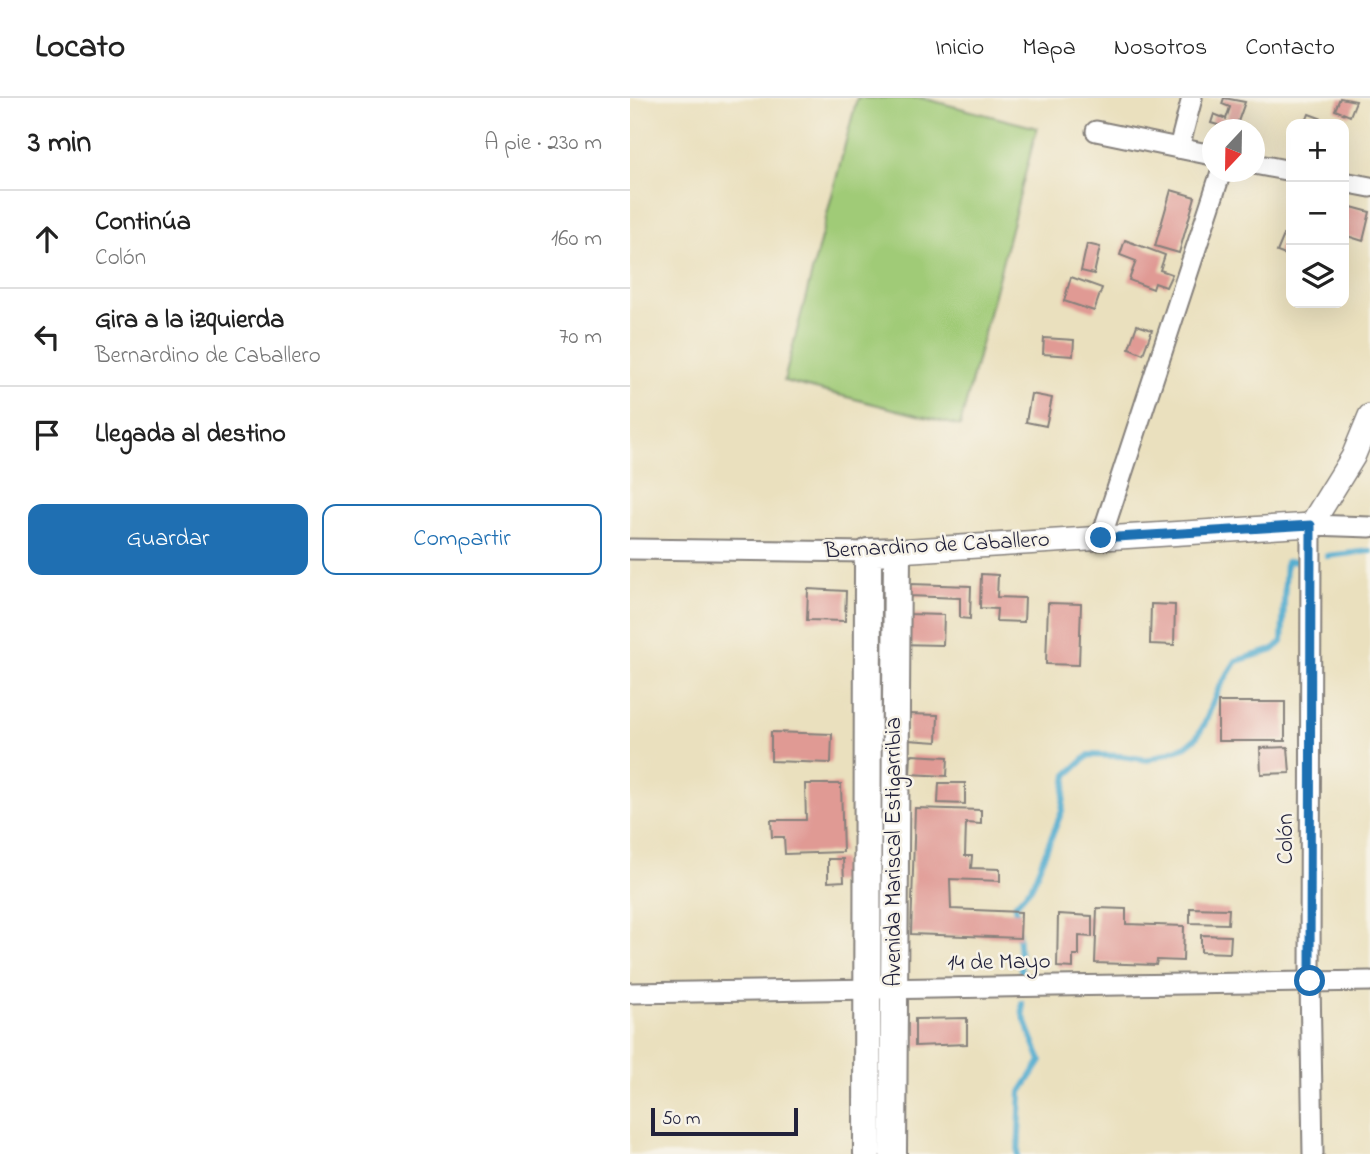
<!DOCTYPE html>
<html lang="es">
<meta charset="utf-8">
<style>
body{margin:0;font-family:"Indie Flower",sans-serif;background:#f6f6f6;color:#222}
.controls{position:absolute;right:21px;top:21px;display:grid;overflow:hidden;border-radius:14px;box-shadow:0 7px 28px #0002}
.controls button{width:63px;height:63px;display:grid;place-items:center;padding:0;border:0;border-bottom:2px solid #e0e0e0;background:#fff;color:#222;font:35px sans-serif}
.compass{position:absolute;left:572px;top:21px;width:63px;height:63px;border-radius:50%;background:#fff;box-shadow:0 7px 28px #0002;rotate:202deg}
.scale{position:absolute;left:21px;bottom:18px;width:147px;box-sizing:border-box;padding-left:7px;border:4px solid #22223b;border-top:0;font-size:19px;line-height:24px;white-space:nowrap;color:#22223b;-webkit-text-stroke:5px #f7f3e8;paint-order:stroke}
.stop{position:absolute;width:21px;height:21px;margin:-16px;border:5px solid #1f6fb2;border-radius:50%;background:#fff}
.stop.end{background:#1f6fb2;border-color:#fff;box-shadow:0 2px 7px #0008}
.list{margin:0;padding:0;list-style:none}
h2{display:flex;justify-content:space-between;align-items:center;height:91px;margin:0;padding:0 28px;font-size:30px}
h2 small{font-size:23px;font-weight:400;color:#767676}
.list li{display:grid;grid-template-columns:46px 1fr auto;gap:21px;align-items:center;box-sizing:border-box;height:98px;padding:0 28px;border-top:2px solid #e0e0e0}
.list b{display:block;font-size:26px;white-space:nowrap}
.list p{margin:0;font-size:23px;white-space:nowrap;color:#767676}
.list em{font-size:23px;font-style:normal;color:#767676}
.actions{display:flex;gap:14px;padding:21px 28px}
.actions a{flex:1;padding:16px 0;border:2px solid #1f6fb2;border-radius:14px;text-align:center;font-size:24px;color:#1f6fb2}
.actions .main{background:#1f6fb2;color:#fff}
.icon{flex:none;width:38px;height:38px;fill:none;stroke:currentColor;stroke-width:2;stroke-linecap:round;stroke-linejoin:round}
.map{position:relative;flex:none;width:740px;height:1056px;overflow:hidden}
header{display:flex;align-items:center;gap:42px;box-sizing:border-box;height:98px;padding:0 35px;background:#fff;border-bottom:2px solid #e0e0e0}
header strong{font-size:33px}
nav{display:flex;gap:38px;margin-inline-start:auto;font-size:24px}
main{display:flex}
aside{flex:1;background:#fff}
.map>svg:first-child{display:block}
</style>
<header>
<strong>Locato</strong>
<nav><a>Inicio</a><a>Mapa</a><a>Nosotros</a><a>Contacto</a></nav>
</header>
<main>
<aside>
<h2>3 min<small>A pie · 230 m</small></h2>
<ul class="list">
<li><svg class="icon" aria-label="ahead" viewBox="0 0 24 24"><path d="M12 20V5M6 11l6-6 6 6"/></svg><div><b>Continúa</b><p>Colón</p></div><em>160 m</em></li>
<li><svg class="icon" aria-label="left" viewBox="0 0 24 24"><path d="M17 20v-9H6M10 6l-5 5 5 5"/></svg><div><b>Gira a la izquierda</b><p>Bernardino de Caballero</p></div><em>70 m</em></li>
<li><svg class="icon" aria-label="arrive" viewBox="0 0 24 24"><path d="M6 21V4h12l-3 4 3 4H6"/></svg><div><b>Llegada al destino</b></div></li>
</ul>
<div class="actions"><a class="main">Guardar</a><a>Compartir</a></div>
</aside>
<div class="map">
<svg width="740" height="1056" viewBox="0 0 740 1056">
<rect width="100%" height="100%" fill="#f7f3e8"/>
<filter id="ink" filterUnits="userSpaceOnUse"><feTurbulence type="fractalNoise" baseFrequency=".0143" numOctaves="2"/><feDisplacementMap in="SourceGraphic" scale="14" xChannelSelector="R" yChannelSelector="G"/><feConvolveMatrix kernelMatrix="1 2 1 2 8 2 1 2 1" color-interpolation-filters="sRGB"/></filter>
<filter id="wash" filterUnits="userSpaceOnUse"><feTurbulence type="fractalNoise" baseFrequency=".00686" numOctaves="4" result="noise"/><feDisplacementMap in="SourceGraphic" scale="28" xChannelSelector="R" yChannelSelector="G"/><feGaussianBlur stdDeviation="1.57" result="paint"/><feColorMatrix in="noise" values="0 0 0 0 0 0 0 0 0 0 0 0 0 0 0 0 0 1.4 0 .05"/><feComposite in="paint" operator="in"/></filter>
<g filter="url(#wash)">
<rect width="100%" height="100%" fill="#eae0be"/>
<path fill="#a0cb77" stroke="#617659" stroke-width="2" d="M227,0h65l115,30 -77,298 -176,-45z"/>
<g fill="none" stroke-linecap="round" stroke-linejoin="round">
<g stroke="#51accf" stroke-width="6">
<path d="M697,458l43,-5"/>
<path d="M387,822l-2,-15 17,-19 30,-75 5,-36 22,-20 32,1 27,4 38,-14 10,-8 8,-13 14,-35 18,-29 37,-11 9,-8 4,-80 9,-1"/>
<path d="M388,833l3,40"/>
<path d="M388,1056l3,-62 20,-31 -18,-46 -1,-12"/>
</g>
</g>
<g id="blocks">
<g fill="#e09a94">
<path d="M594,0l21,4 -10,28 -24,-7 3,-9 12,5 4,-12 -8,-3z"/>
<path d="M710,0l16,3 -6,15 -15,-6z"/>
<path d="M679,16l19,7 -2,3h-21z"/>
<path d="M541,92l24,7 -16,56 -24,-7z"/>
<path d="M714,107l26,7 -7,29 -19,-6z"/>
<path d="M654,137l7,3v19l-14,-5z"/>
<path d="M495,142l40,15 -5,15 12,4 -6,13 -11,-4 -2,6 -24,-9 7,-19 -16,-6z"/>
<path d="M457,146l13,3 -6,27 -13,-3z"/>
<path d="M441,179l31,11 -8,23 -30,-10z"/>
<path d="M507,227l15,5 -9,24 -14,-6z"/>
<path d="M414,240l30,2 -1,16 -30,-2z"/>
<path d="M401,296l21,4 -6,28 -20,-4z"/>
<path d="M351,476l17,1 -1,22 28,1 -1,24 -28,-1 1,-12 -17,-1z"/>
<path d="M280,486l61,2 -1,33 -10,-1v-20l-51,-2 -1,18 36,1 -1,30 -46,-1z"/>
<path d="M178,491l38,2 -1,30 -38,-1z"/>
<path d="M418,505l33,1 -2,61 -33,-1z"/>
<path d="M521,506l24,1 -1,40 -24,-1z"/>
<rect x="588" y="604" width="67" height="39"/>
<path d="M279,616l29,1 -1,27 -29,-2z"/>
<path d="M141,634l61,2 -1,29 -60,-2z"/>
<path d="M658,649l2,26 -29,1 -1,-26z"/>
<path d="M281,657l37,2 -1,19 -37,-2z"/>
<path d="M309,685h26v21l-27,-1z"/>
<path d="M175,686h36l2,68 -58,2 -1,-17h-12l-1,-17h35z"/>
<path d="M285,710l66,2v14l-15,-1 -1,33h7l-1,12 29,1v12l-50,-2 1,30 70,3 -1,26 -109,-4z"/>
<path d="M198,761h15l1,22 -16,1z"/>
<path d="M467,810l29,1v15l58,2 -1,35 -26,-1 -1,5 -61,-2z"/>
<path d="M560,810l39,1 -1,15 -38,-1z"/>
<path d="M428,816l34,2v21l-13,-1v19h-6v13l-16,-1z"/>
<path d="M571,837l30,1 -1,17 -29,-1z"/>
<path d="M337,920v26l-52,2v-27z"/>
</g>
</g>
</g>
<g filter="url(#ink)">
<use href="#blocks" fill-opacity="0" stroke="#86817c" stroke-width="2"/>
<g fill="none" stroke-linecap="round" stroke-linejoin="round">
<defs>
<g id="minor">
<path d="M466,33l116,24"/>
<path d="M549,50l13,-50"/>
<path d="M624,66l37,7"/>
<path d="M714,84l26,5"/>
<path d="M471,440l120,-366"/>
<path d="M0,451l238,3"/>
<path d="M0,895l740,-12"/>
<path d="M683,1056l-3,-173 1,-456 59,2"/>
</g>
<path id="tertiary" d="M267,453l414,-26 42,-68 17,-41"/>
<path id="secondary" d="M237,1056l1,-602 29,-1 -4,603"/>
</defs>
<use href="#minor" stroke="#86817c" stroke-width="23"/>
<use href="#tertiary" stroke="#86817c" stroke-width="26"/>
<use href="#secondary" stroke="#86817c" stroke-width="30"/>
<use href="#minor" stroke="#fff" stroke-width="19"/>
<use href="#tertiary" stroke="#fff" stroke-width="23"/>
<use href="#secondary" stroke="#fff" stroke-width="26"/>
</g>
</g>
<g fill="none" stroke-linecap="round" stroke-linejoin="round" filter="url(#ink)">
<path stroke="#1f6fb2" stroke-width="9" d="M471,440l210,-13 -1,456"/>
</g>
<g text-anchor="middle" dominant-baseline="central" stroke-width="5" stroke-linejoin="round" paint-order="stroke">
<g font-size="23" fill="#22223b" stroke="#f7f3e8">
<text transform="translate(307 448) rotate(-3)">Bernardino de Caballero</text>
<text transform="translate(656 741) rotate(-90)">Colón</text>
<text transform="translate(264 754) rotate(-90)">Avenida Mariscal Estigarribia</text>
<text transform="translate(369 865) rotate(-1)">14 de Mayo</text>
</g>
</g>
</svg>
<div class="controls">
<button>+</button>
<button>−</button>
<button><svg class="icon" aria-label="layers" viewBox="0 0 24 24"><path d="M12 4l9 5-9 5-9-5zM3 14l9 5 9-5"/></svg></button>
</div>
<svg class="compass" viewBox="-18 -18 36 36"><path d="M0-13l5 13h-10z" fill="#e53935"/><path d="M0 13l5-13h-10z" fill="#767676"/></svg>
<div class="scale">50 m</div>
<div class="stop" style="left:680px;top:883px"></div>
<div class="stop end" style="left:471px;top:440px"></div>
</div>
</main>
